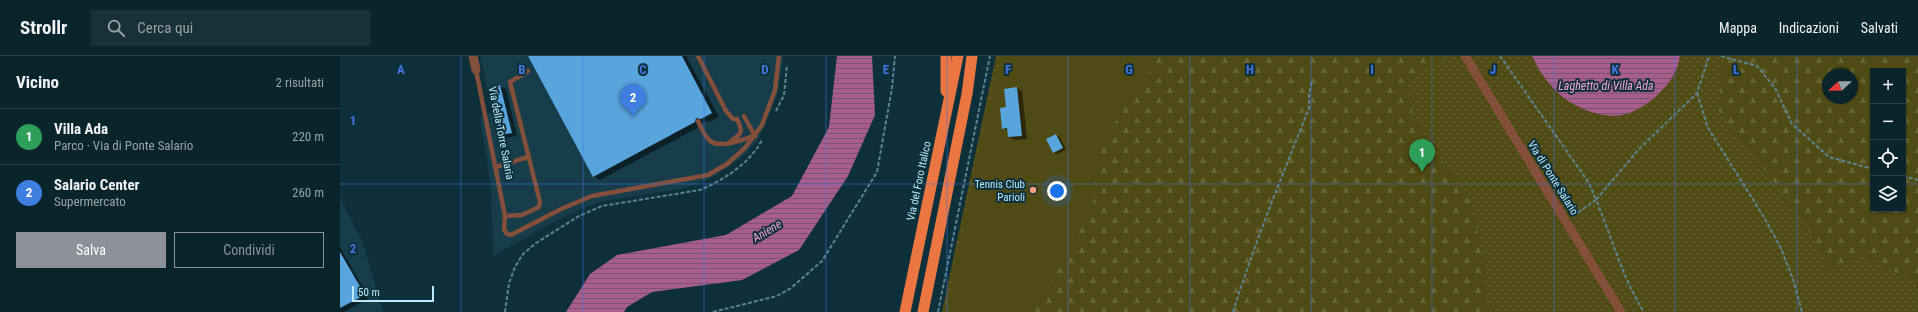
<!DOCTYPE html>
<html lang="it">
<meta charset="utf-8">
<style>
body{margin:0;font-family:"Roboto Condensed",sans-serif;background:#183038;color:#f1f3f6}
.controls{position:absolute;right:12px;top:12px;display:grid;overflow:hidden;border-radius:0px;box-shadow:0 1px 3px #0004}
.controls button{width:36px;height:36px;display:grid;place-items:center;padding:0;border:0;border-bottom:1px solid #2a4148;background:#0a242c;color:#f1f3f6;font:20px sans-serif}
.compass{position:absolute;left:1482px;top:12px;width:36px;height:36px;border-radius:50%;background:#0a242c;box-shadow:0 1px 3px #0004;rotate:248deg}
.scale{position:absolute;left:12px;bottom:10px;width:82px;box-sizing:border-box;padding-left:4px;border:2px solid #bbeafc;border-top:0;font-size:11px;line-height:14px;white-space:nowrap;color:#bbeafc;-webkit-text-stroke:3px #0e303b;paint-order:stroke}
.you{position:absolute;left:717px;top:135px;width:14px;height:14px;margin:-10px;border:3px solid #fff;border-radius:50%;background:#1a73e8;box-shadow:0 0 0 6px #1a73e833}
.badge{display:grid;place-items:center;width:26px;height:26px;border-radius:50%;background:#8c9099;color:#fff;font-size:13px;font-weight:700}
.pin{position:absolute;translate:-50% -33px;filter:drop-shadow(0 1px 2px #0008)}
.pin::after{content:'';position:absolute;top:21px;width:14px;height:12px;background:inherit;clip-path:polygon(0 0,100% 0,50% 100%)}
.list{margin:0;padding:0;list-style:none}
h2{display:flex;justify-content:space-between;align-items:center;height:52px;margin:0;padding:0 16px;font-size:17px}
h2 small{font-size:13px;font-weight:400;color:#99a4a9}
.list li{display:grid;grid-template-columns:26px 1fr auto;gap:12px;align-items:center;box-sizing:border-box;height:56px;padding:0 16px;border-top:1px solid #2a4148}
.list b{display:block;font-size:15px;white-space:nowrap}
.list p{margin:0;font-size:13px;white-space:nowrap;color:#99a4a9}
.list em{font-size:13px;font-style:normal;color:#99a4a9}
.actions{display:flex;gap:8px;padding:12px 16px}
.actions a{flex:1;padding:9px 0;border:1px solid #8c9099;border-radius:0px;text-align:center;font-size:14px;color:#8c9099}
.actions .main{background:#8c9099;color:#fff}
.icon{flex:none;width:22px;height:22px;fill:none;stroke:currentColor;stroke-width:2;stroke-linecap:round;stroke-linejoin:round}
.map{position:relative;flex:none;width:1578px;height:256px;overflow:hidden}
header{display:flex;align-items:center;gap:24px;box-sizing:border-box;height:56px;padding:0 20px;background:#0a242c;border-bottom:1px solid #2a4148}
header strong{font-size:19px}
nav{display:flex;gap:22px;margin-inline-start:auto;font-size:14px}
.search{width:280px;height:36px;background:#183038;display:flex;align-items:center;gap:10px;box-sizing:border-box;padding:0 14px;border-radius:0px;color:#99a4a9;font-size:15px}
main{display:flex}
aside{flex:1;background:#0a242c}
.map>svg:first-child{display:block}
</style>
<header>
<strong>Strollr</strong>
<div class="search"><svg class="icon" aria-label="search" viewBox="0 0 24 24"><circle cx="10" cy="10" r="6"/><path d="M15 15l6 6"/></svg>Cerca qui</div>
<nav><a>Mappa</a><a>Indicazioni</a><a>Salvati</a></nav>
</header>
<main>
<aside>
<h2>Vicino<small>2 risultati</small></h2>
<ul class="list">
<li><span class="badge" style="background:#2e9e5b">1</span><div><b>Villa Ada</b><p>Parco · Via di Ponte Salario</p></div><em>220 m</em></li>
<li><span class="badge" style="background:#3f7fe0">2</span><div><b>Salario Center</b><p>Supermercato</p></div><em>260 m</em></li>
</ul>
<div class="actions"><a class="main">Salva</a><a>Condividi</a></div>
</aside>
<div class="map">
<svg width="1578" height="256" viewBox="0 0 1578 256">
<defs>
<pattern id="green-dots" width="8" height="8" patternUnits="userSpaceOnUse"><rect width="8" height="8" fill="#504a14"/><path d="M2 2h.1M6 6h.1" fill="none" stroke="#676437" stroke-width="1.8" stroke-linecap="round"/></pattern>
<pattern id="forest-firs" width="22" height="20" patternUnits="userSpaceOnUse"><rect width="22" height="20" fill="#504a14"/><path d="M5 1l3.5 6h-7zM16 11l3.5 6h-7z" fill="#676437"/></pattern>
<pattern id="water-rules" width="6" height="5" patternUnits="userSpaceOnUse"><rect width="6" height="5" fill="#a85e8c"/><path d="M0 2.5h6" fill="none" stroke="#7b5472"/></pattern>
</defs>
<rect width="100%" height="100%" fill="#0e303b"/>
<g fill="#163d49">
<path d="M140,0h303v5l-5,33 -19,44 -14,17 -28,20 -31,13 -86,14 -22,8 -22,11 -63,35 -2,-69 -11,-70 12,-5z"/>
<path d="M0,141l23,46 20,69h-43z"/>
</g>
<path fill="url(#green-dots)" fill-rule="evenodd" d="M656,0h922v256h-976zM1533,15h30v138h-30zM1488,18h24v24h-24z"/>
<g fill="url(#forest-firs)" fill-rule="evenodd">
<path d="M819,0h294l-29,13 -16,11 4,32 24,40 31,41 13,47 8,68 8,4h-468l17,-19 47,-85 8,-64z"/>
<path d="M1384,0h194v227l-55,-27 -33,13 -28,-51 -84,-108zM1533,15h30v138h-30zM1488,18h24v24h-24z"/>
</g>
<path fill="#504a14" d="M661,0h158l-59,88 -8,64 -47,85 -17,19h-82l28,-139z"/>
<g fill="url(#water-rules)">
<path d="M497,0h35l3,59 -27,61 -49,74 -57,30 -90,12 -25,15 -3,5h-58l24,-38 27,-19 109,-20 66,-39 37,-69z"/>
<path d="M1192,0h148c-2,17 -14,32 -27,43 -8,6 -17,12 -27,15 -20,7 -55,-7 -70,-23 -10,-10 -18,-22 -24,-35z"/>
</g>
<g fill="#0007">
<path d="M190,0h156l33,61 -10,5 -6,-1 -2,5 -101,54 -7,-4z"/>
<path d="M160,30l6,3 11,47 -11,2 -5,-3z"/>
<path d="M677,32l5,3 5,48 -12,1 -6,-3v-6l-6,-3 4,-20z"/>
<path d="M716,79l4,2 6,13 -9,4 -4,-2z"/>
<path d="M0,191l29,51 -25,14h-4z"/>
</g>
<g fill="#58a4dc">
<path d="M188,0h154l30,57 -11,6 -5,-1 -1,4 -102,55z"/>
<path d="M160,29l12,48 -12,2 -11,-47z"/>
<path d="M677,31l5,49 -14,1 -1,-9 -5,1 -2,-21 6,-1 -2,-18z"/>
<path d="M716,78l7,14 -10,5 -7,-14z"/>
<path d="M0,196l25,43 -25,13z"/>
</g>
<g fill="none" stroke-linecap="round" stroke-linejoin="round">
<g stroke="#5c8492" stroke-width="2" stroke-dasharray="4 2" stroke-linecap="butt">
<path d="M1160,0l89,127 7,17 42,-50 59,-57 12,-37"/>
<path d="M1381,0l36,10 18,22 17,36 37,33 44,12"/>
<path d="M1357,37l11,35 54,86 18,32 13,33 9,33"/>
<path d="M436,55l8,-16 3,-30"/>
<path d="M1563,120l15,4"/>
<path d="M1233,160l23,-16c16,37 26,78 48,112"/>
<path d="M165,256l4,-29 6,-16 8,-13 13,-11 43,-27 23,-10 98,-16c24,-10 50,-27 62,-50"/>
<path d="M373,256l64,-16 14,-8 31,-27 55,-89 15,-84 3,-32"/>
<path d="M598,256l52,-256"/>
<path d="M893,256c22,-70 49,-136 76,-204v-13l3,-14"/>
</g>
<g stroke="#84503b" stroke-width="4.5">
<path d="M358,0l28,55 7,8h4c7,15 4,14 -7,23"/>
<path d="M136,14l29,146 -1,13 3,5 4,1 50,-26 31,-13 116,-21 19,-11 18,-16 17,-23 13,-35 4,-34"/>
<path d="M404,60l11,20"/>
<path d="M358,65c3,6 6,14 11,19 11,10 33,-1 46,-4"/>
<path d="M156,111l32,-10"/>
<path d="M165,160l17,-1 17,-8 1,-5 -30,-120 18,-11"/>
</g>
<g stroke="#84503b" stroke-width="9">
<path d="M133,0l3,14"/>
<path d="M1125,0l156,256"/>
</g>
<g stroke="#eb7642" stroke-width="11">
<path d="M606,0v35"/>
<path d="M565,256l53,-256"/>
<path d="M583,256l44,-218 5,-38"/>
</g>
</g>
<path fill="none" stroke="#4475e1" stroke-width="1" stroke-opacity="0.55" d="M121,0v256M243,0v256M364,0v256M486,0v256M607,0v256M728,0v256M850,0v256M971,0v256M1092,0v256M1214,0v256M1335,0v256M1457,0v256M0,128h1533M1563,128h15"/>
<circle fill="#f2a07f" stroke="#0e303b" stroke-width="1.5" cx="693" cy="134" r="4"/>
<g text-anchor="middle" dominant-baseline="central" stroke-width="4" stroke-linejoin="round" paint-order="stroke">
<g font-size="11" fill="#bbeafc" stroke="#0e303b">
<text transform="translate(161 77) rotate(79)">Via della Torre Salaria</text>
<text transform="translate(1213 122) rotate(58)">Via di Ponte Salario</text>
<text transform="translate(579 125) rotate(-78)">Via del Foro Italico</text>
</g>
<g font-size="11" fill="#bbeafc" stroke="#0e303b" text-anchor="end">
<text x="685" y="128">Tennis Club<tspan x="685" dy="13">Parioli</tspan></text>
</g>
<g font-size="12" font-style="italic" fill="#f5a4d6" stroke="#0e303b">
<text x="1266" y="30">Laghetto di Villa Ada</text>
<text transform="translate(427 175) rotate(-31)">Aniene</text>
</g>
</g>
<g font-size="13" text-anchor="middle" font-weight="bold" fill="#4475e1" stroke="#0e303b" stroke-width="4" stroke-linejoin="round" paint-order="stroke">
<text x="61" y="18">A</text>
<text x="182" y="18">B</text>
<text x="303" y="18">C</text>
<text x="425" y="18">D</text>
<text x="546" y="18">E</text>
<text x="668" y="18">F</text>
<text x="789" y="18">G</text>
<text x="910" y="18">H</text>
<text x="1032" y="18">I</text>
<text x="1153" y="18">J</text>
<text x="1275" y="18">K</text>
<text x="1396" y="18">L</text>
<text x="13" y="69">1</text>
<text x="13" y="197">2</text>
</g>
</svg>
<div class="controls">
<button>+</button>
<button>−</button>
<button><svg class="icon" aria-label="locate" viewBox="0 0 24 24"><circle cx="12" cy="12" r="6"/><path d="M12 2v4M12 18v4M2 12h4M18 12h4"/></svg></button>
<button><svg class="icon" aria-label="layers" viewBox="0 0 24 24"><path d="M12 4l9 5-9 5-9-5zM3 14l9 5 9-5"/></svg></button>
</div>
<svg class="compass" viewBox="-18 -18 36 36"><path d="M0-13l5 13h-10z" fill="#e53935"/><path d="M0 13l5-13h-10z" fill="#99a4a9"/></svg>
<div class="scale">50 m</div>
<div class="you"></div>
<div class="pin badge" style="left:1082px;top:116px;background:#2e9e5b">1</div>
<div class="pin badge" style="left:293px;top:61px;background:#3f7fe0">2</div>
</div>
</main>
